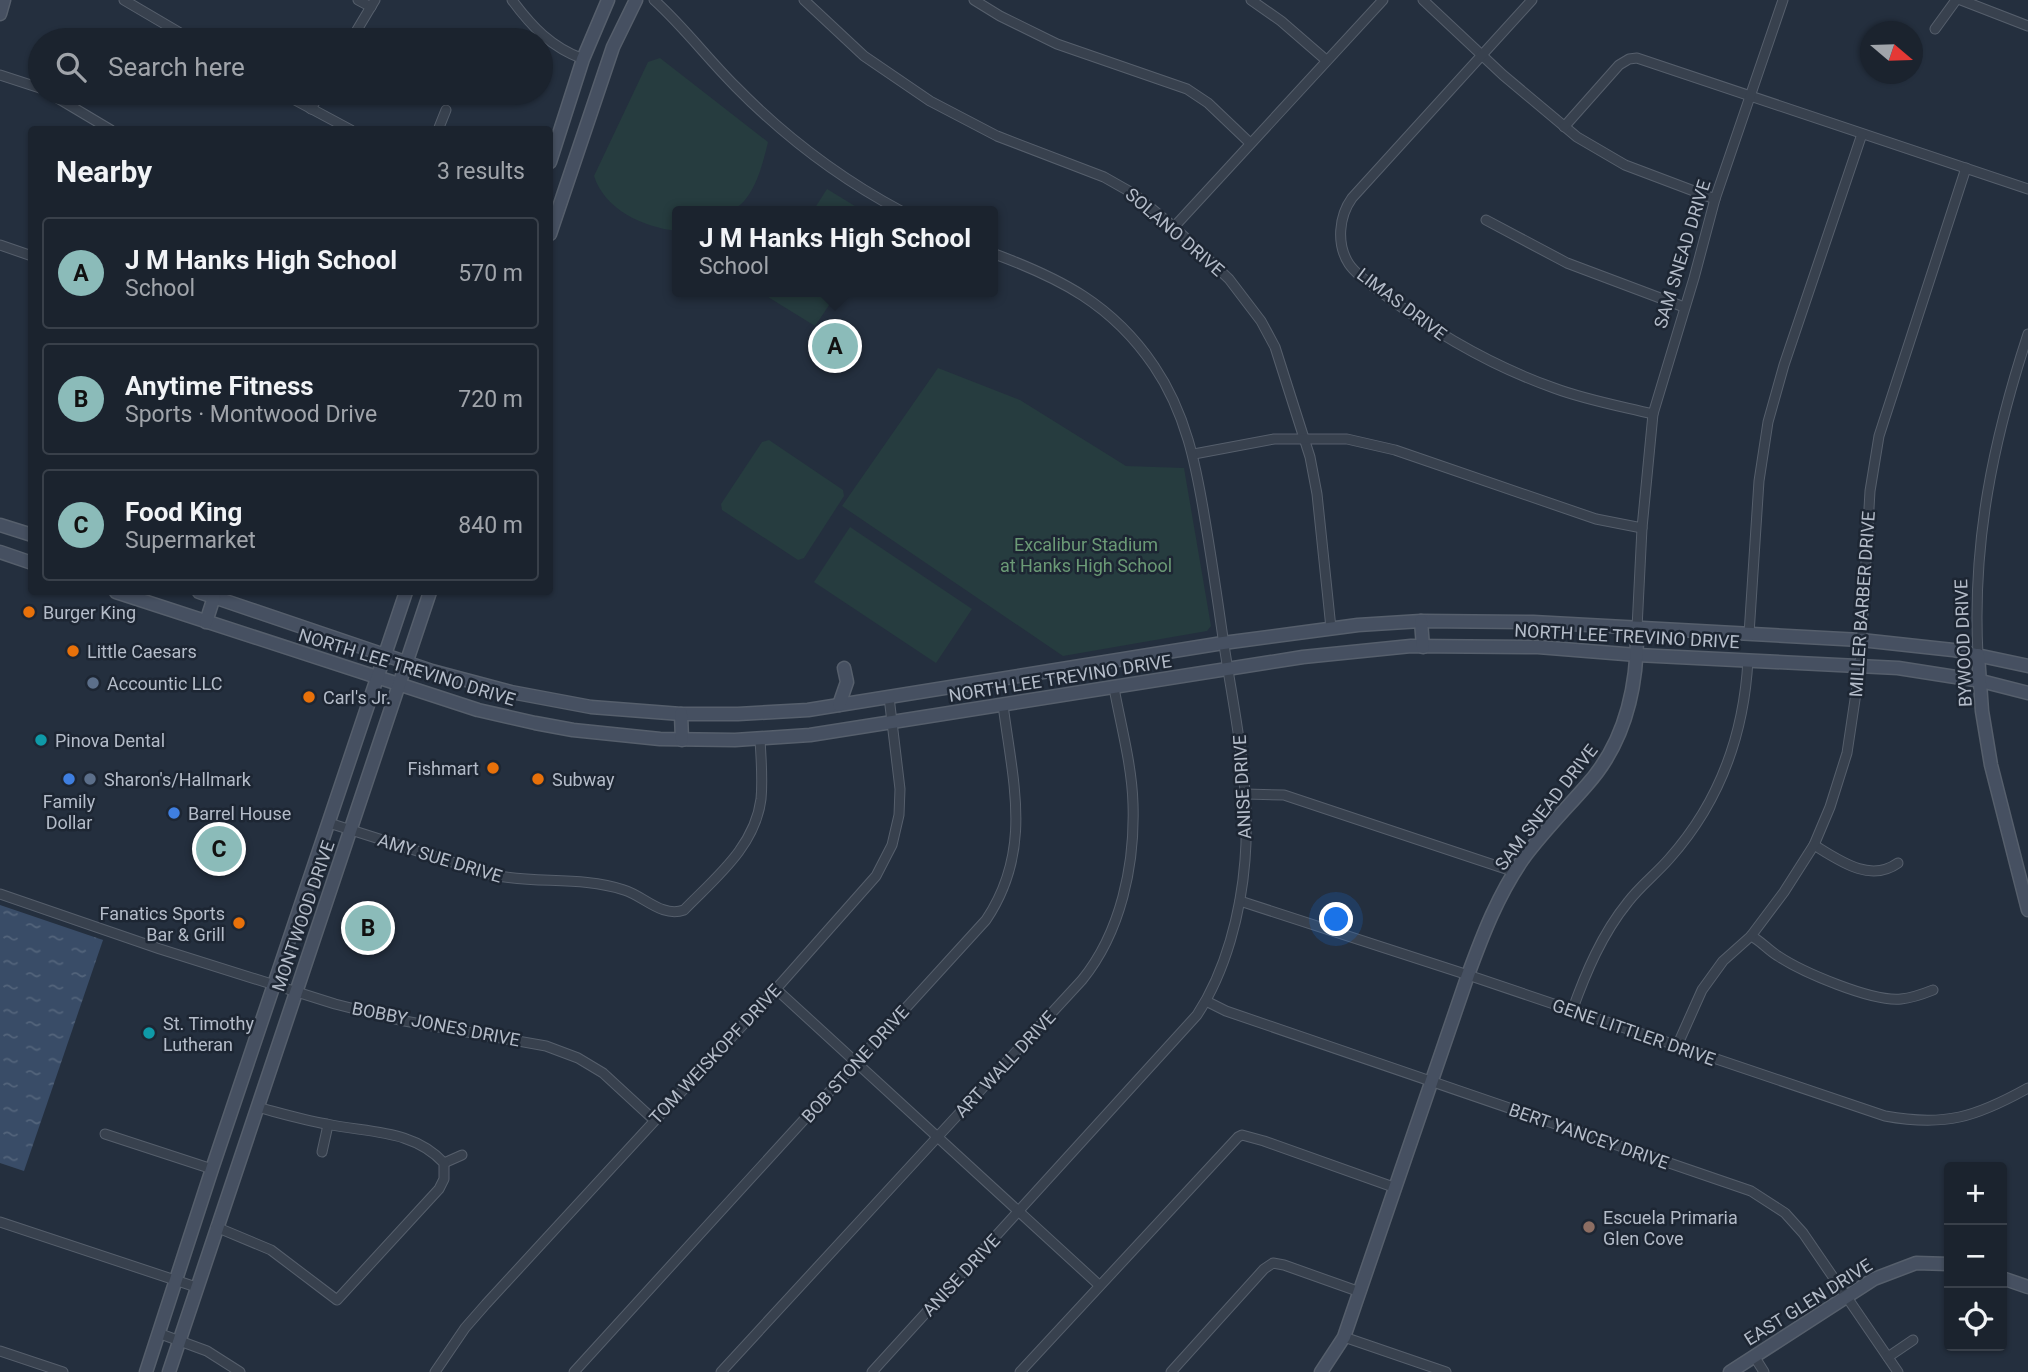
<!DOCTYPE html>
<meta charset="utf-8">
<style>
body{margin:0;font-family:Roboto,sans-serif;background:#242b36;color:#f1f3f6}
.controls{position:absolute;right:21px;bottom:21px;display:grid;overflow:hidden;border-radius:7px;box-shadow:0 2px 5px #0004}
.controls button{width:63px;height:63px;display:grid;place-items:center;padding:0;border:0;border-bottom:2px solid #39404a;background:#1b232e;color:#f1f3f6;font:35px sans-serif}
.compass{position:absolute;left:1860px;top:21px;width:63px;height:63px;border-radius:50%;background:#1b232e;box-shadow:0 2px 5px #0004;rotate:109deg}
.you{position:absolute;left:1337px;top:920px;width:24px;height:24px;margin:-18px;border:5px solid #fff;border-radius:50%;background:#1a73e8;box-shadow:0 0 0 10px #1a73e833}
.badge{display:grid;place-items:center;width:46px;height:46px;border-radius:50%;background:#8bbbb9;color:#111;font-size:23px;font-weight:700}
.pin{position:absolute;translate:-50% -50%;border:4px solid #fff;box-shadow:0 2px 7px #0006}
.popup{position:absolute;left:672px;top:206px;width:326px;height:91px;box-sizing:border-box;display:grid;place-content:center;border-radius:7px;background:#1b232e;filter:drop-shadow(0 2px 5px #0005);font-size:23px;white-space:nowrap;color:#a0a4aa}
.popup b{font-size:26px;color:#f1f3f6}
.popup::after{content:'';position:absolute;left:50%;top:100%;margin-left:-14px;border:14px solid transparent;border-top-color:#1b232e}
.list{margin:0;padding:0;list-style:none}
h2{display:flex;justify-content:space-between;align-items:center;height:91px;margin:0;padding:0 28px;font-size:30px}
h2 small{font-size:23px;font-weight:400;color:#a0a4aa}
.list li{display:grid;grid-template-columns:46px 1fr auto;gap:21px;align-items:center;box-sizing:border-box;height:112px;margin:0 14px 14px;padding:0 14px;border:2px solid #39404a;border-radius:7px}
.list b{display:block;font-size:26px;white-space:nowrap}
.list p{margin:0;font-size:23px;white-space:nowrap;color:#a0a4aa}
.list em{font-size:23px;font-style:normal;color:#a0a4aa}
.icon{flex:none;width:38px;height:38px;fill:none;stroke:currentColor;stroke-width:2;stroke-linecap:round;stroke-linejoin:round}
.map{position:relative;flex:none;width:2028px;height:1372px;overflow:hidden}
.search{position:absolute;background:#1b232e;box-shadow:0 2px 5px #0004;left:28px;top:28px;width:525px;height:77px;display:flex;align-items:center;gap:18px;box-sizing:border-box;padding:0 24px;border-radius:38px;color:#a0a4aa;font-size:26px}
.panel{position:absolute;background:#1b232e;box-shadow:0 2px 5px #0004;left:28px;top:126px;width:525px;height:469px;border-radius:7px}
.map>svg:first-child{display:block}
</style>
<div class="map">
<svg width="2028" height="1372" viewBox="0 0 2028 1372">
<defs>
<pattern id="water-ripples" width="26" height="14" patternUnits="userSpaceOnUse" patternTransform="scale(1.75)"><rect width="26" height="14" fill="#394c67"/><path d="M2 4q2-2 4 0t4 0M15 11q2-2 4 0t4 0" fill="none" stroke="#53647b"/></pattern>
</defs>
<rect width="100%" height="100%" fill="#242f3e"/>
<g fill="#263c3f">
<path d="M660,58l108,84c-5,21 -15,64 -40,69 -16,3 -35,0 -50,0l-1,20c-34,-4 -72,-21 -83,-55l54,-114z"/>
<path d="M827,189l36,22h-50z"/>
<path d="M760,292h78l-23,34z"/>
<path d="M938,368l82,32 106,66 58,2 27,158 -4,5 -144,25 -221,-150z"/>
<path d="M769,440l74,50 1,6 -40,62 -6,2 -76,-50 -1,-6 41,-62z"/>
<path d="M850,527l122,82 -36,54 -122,-81z"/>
</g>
<path fill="url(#water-ripples)" d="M0,905l103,35 -79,231 -24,-8z"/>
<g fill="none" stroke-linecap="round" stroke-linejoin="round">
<defs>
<g id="street">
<path d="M124,0l68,40"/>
<path d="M358,0l13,7"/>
<path d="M512,0c20,27 39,47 71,59"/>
<path d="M654,0c29,26 53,58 81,86 48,49 106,93 166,125"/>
<path d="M804,0l60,56 66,45 67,35 107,41 30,17 40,33 55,52 32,42 14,26 35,110 7,37 14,134"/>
<path d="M974,0l26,16 57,28 130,45 21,14 42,40"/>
<path d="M1251,0l30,21 45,39"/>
<path d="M1423,0l80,75 74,62 48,28 90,34"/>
<path d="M1532,0l-180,198c-13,18 -16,46 -3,66 8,12 25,23 36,31 53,40 107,71 169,93 32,12 66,18 99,26"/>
<path d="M1961,0l67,26"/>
<path d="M1935,29l21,-29"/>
<path d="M351,40l24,-40"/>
<path d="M0,75l40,13"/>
<path d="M49,93l62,37"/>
<path d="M282,93l69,37"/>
<path d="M311,109l9,-16"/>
<path d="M1564,127l55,-62 10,-6 8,-1 391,131"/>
<path d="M438,130l8,-20"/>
<path d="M1486,220l81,43 117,44"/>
<path d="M1174,227l209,-227"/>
<path d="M0,245l32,11"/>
<path d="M1194,454l80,-15h73l48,11 201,69 46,9"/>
<path d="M1637,628l5,-100 11,-114 41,-136 21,-79 68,-199"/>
<path d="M1749,634l10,-153 9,-59 16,-57 78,-231"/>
<path d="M1978,655c-6,-113 15,-214 50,-321"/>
<path d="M1246,794l38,1 231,77"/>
<path d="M329,823l164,52c43,9 88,1 131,15 20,6 38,28 60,20 31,-32 71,-63 77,-111 2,-20 0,-40 -1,-60"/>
<path d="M1814,845c26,16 56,38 84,18"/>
<path d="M0,894l160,55 175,55 64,16 147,26 32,12 25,15 51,47"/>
<path d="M1240,901l228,74 417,141c60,11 91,1 143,-28"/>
<path d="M1751,936c10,5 17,14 27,20 24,16 94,46 123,43 11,-1 22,-5 32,-9"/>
<path d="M776,989l323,296"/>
<path d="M1206,1001l20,10 525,180 34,22 18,20 95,139"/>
<path d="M1572,1011c14,-39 30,-77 56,-109 12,-16 28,-28 41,-43 50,-56 75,-125 79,-199"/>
<path d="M1677,1046l25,-56 21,-29 28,-25 33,-44 30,-47 16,-38 17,-54 13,-87 10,-175 9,-55 87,-268"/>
<path d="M105,1134l107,35"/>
<path d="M322,1152l6,-27"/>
<path d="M444,1163l18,-8"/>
<path d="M0,1222l196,65"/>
<path d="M216,1227l55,23 66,50 102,-111 5,-10v-16c-31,-34 -76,-30 -117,-39 -24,-4 -47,-11 -70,-17"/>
<path d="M158,1333l49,18 33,21"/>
<path d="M1344,1337l102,35"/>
<path d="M0,1351l63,21"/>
<path d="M1754,1356l10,16"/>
<path d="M1888,1357l25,-17"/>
<path d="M435,1372l30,-44 21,-24 290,-315 100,-113 16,-31 7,-30 1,-26 -11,-92"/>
<path d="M574,1372l412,-452c47,-70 27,-137 17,-215"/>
<path d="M721,1372l361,-392c39,-48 53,-115 51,-176 -1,-38 -12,-78 -19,-116"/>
<path d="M872,1372l325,-357c29,-44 44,-103 48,-155 6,-73 -10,-143 -21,-215 -6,-42 -12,-84 -19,-125 -9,-55 -19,-107 -51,-154 -42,-62 -94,-88 -162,-113"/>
<path d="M1020,1372l218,-235 4,-2 22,6 132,47"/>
<path d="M1171,1372l93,-103 9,-6 11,2 76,27"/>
</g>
<g id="secondary">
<path d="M0,14l4,-14"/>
<path d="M550,162l33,-103 25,-59"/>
<path d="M550,234l63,-187 23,-47"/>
<path d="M0,525l32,10"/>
<path d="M0,552l32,11"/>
<path d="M116,592l362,118 57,13 38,7 87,9 75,1 75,-5 493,-78 108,-11 127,1 99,8 261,13 83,13 47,12"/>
<path d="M199,592l233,79 79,21 80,15 90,7h57l70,-4 415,-67 135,-18 63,-4 112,1 328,18 92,10 75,16"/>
<path d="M1421,621l2,26"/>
<path d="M206,622l8,-25"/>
<path d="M1978,655l4,56 9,54 37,145"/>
<path d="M839,705l8,-23 -3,-14"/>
<path d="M681,714l1,26"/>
<path d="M2002,1278l26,9"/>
<path d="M146,1372l66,-203 194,-577"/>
<path d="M169,1372l261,-780"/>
<path d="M1321,1372l23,-35 124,-362c15,-41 30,-80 55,-116 19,-26 42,-49 63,-73 40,-44 52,-100 51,-158"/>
<path d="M1730,1372l144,-93 42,-16 33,1"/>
</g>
</defs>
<use href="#street" stroke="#565f6c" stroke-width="11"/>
<use href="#secondary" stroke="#565f6c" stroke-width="15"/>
<use href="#street" stroke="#38414e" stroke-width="9"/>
<use href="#secondary" stroke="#465061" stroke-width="12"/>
</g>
<g fill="#e8710a" stroke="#1d2633" stroke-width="2.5">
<circle cx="29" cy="612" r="7"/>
<circle cx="73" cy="651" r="7"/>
<circle cx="309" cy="697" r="7"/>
<circle cx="493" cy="768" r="7"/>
<circle cx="538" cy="779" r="7"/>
<circle cx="239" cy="923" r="7"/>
</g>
<g fill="#5c6f8a" stroke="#1d2633" stroke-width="2.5">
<circle cx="93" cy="683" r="7"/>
<circle cx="90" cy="779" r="7"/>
</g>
<g fill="#0f9aa8" stroke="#1d2633" stroke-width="2.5">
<circle cx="41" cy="740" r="7"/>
<circle cx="149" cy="1033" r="7"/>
</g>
<g fill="#3f7fe0" stroke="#1d2633" stroke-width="2.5">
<circle cx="69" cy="779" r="7"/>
<circle cx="174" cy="813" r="7"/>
</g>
<circle fill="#8d6e63" stroke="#1d2633" stroke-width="2.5" cx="1589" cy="1227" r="7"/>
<g text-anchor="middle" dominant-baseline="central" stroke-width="5" stroke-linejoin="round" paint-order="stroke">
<g font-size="18" fill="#b4bcc9" stroke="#1d2633">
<text transform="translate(1175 232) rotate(41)">SOLANO DRIVE</text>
<text transform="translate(1682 254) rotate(-73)">SAM SNEAD DRIVE</text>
<text transform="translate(1402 304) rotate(37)">LIMAS DRIVE</text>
<text transform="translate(1862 604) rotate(-86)">MILLER BARBER DRIVE</text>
<text transform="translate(1627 636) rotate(3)">NORTH LEE TREVINO DRIVE</text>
<text transform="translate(1963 643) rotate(-92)">BYWOOD DRIVE</text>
<text transform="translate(407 667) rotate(17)">NORTH LEE TREVINO DRIVE</text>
<text transform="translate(1060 678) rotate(-9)">NORTH LEE TREVINO DRIVE</text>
<text transform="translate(1242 787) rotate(-93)">ANISE DRIVE</text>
<text transform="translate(1546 807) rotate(-52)">SAM SNEAD DRIVE</text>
<text transform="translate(440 858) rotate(17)">AMY SUE DRIVE</text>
<text transform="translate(303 916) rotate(-71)">MONTWOOD DRIVE</text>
<text transform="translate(436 1024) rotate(11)">BOBBY JONES DRIVE</text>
<text transform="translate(1634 1032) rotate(19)">GENE LITTLER DRIVE</text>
<text transform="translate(715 1054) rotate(-47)">TOM WEISKOPF DRIVE</text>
<text transform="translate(855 1064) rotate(-48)">BOB STONE DRIVE</text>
<text transform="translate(1005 1064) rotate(-47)">ART WALL DRIVE</text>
<text transform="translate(1589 1136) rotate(19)">BERT YANCEY DRIVE</text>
<text transform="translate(961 1275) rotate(-47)">ANISE DRIVE</text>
<text transform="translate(1808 1302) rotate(-32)">EAST GLEN DRIVE</text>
</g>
<g font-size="18" fill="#6b9a76" stroke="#1d2633">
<text x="1086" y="544">Excalibur Stadium<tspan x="1086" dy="21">at Hanks High School</tspan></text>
</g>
<g font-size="18" fill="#b4bcc9" stroke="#1d2633" text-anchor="start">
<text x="43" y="612">Burger King</text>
<text x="87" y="651">Little Caesars</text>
<text x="107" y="683">Accountic LLC</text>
<text x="323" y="697">Carl's Jr.</text>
<text x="55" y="740">Pinova Dental</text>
<text x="479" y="768" text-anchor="end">Fishmart</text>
<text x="104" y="779">Sharon's/Hallmark</text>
<text x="552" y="779">Subway</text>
<text x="69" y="801" text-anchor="middle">Family<tspan x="69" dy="21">Dollar</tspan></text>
<text x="188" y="813">Barrel House</text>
<text x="225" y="913" text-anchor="end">Fanatics Sports<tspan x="225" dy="21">Bar &amp; Grill</tspan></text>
<text x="163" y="1023">St. Timothy<tspan x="163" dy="21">Lutheran</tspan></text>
<text x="1603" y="1217">Escuela Primaria<tspan x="1603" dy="21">Glen Cove</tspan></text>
</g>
</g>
</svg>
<div class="controls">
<button>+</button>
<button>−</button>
<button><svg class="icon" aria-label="locate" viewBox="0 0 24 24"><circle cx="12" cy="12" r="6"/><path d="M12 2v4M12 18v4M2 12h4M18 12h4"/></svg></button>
</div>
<svg class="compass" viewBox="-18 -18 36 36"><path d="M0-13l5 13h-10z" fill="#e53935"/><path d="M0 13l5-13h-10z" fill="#a0a4aa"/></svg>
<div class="you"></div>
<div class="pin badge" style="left:835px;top:346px">A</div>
<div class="popup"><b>J M Hanks High School</b>School</div>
<div class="pin badge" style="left:368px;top:928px">B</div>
<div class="pin badge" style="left:219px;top:849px">C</div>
<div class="search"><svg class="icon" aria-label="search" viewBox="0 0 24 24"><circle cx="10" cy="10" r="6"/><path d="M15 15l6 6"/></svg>Search here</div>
<section class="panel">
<h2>Nearby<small>3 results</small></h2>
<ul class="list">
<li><span class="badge">A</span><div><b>J M Hanks High School</b><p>School</p></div><em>570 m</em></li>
<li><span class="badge">B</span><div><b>Anytime Fitness</b><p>Sports · Montwood Drive</p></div><em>720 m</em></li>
<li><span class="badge">C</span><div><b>Food King</b><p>Supermarket</p></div><em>840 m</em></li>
</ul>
</section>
</div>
